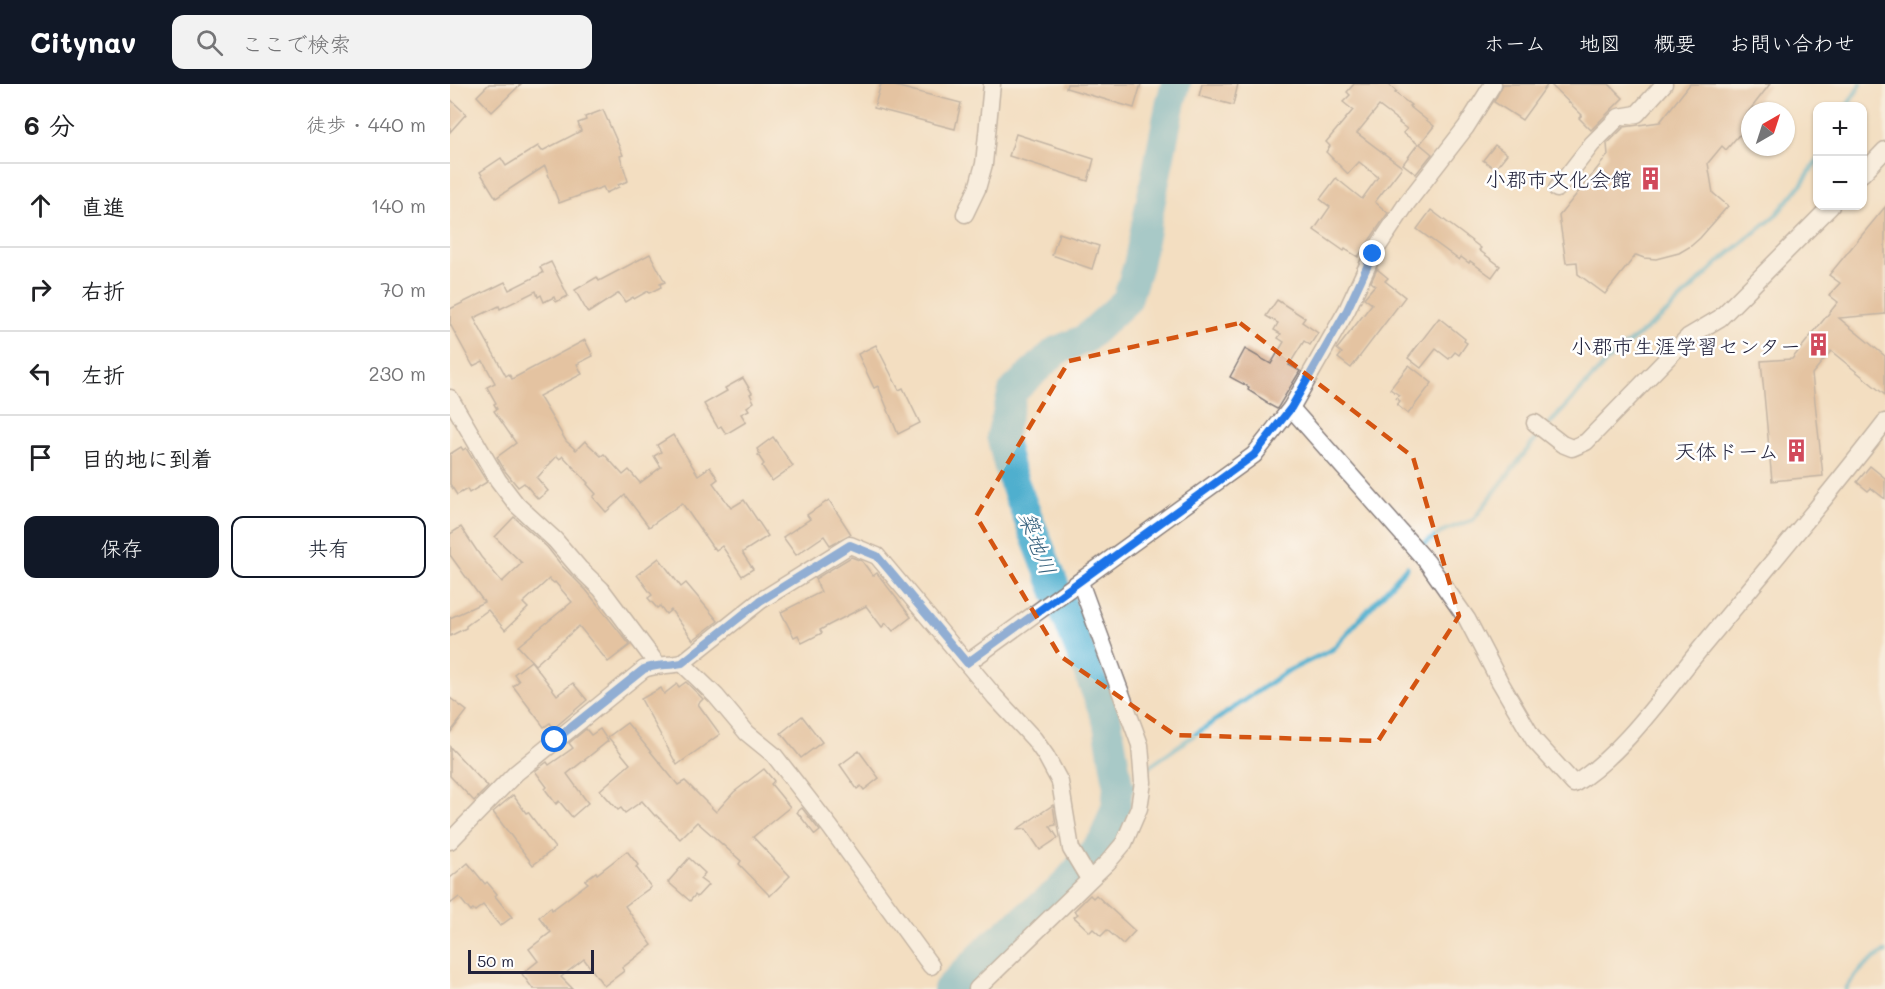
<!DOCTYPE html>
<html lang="ja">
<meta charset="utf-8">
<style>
body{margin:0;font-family:Mali,"Klee One",sans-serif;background:#f2f2f2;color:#202124}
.controls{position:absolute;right:18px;top:18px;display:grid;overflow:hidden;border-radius:12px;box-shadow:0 2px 4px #0004}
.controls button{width:54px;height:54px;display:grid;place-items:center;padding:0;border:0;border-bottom:2px solid #e0e0e0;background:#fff;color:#202124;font:30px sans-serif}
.compass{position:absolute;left:1291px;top:18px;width:54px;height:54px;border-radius:50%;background:#fff;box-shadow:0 2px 4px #0004;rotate:39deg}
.scale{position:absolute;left:18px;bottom:15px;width:126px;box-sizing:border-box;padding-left:6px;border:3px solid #22223b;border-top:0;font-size:16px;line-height:21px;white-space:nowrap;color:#22223b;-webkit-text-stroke:4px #fff;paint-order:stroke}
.stop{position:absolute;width:18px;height:18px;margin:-14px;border:4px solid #1a73e8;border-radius:50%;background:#fff}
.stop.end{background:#1a73e8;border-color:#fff;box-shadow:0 2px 6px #0008}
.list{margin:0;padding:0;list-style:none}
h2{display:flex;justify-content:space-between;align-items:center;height:78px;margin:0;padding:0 24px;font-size:26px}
h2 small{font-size:20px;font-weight:400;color:#757577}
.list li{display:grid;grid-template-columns:39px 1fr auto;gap:18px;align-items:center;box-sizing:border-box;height:84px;padding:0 24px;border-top:2px solid #e0e0e0}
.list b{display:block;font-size:22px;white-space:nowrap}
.list em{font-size:20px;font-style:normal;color:#757577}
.actions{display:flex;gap:12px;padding:18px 24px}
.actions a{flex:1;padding:14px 0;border:2px solid #111827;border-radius:12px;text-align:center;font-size:21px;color:#111827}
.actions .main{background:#111827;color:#fff}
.icon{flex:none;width:33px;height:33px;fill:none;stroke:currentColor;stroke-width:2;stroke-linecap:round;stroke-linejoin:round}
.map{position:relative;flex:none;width:1435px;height:905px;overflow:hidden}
header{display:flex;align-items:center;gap:36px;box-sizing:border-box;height:84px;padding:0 30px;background:#111827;color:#fff}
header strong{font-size:28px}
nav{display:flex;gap:33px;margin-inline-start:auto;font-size:21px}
.search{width:420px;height:54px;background:#f2f2f2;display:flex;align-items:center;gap:15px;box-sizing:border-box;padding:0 21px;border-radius:12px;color:#757577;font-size:22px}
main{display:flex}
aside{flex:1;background:#fff}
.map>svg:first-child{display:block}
</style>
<header>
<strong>Citynav</strong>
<div class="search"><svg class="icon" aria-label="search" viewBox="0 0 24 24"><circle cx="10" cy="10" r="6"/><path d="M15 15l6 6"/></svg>ここで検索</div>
<nav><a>ホーム</a><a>地図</a><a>概要</a><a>お問い合わせ</a></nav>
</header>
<main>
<aside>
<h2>6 分<small>徒歩 · 440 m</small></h2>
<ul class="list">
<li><svg class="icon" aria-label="ahead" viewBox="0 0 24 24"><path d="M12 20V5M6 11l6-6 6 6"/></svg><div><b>直進</b></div><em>140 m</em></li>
<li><svg class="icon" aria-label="right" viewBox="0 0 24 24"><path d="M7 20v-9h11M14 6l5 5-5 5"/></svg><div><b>右折</b></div><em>70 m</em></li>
<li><svg class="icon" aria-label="left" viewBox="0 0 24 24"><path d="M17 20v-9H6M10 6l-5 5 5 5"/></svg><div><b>左折</b></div><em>230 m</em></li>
<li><svg class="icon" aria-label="arrive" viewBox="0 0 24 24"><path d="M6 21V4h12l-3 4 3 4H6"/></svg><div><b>目的地に到着</b></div></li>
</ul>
<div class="actions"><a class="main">保存</a><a>共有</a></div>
</aside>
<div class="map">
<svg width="1435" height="905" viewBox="0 0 1435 905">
<rect width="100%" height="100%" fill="#fff"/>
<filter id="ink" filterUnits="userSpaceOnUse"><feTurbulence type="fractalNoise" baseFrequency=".0167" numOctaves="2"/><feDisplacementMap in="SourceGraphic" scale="12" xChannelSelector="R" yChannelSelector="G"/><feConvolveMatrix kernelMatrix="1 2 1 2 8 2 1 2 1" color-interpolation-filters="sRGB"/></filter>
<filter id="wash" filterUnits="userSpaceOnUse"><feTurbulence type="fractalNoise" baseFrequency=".008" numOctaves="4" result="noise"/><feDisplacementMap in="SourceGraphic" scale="24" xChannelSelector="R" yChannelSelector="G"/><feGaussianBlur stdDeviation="1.35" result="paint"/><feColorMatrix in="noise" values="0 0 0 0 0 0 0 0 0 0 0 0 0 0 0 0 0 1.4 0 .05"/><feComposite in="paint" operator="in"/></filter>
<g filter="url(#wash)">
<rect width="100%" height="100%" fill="#f3dec1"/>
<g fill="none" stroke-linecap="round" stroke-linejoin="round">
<g stroke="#4fafce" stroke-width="5">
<path d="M1397,22l14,-22"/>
<path d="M973,461l22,-15 28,-10 61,-79 77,-84 54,-43 54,-52 56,-46 26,-31 17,-26"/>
<path d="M696,687l5,-6 133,-92 49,-24 74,-82"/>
<path d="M666,723l23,-27"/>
<path d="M1396,905c9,-15 23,-29 39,-37"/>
</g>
<path stroke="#4fafce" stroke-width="30" d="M498,905l44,-44 67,-54 44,-50 13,-34 2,-23 -11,-64 -97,-248 -9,-36 12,-45 43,-40 29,-12 42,-39 11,-35 33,-164 5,-17"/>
</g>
<g id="blocks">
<g fill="#d3a37a">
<path d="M39,0h32l-29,28 -15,-16z"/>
<path d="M431,0h6l74,19 -6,26 -81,-21z"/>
<path d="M617,0h74l-7,24 -68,-20z"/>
<path d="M752,0h36l-5,21 -34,-9z"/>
<path d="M904,0h34l9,8 -2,1 16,12 -2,1 25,20 -14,18 12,10 -16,20 -13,-10 15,-20 -15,-11 4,-4 -8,-6 1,-1 -21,-16 -22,27 45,34 -27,35 13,11 -30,44 -13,-8 -1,2 -30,-21 16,-23 -10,-8 16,-21 26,21 16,-22 -19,-15 -11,12 -22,-22 4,-6 -4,-4 27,-32 -10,-8 7,-7 -3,-3z"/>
<path d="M1053,0h45l-26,36 -28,-18z"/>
<path d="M1100,0h59l14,14 -32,32 -12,-12 3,-3z"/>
<path d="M1240,0h80l-24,31 3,11 -3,7 -8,3 -12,14 -4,-4 -14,17 5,30 15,13 -28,32 -9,8 -12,7 -23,6 -12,-1 -8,-3 -31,39 -27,-20 -1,-12 -11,1 -7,-47 49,-61 -1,-11 17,-17 36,-5z"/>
<path d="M0,15l16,15 -16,18z"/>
<path d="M153,26l20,45 -3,1 8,25 -10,4 1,2 -13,6 -3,-6 -44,16 -14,-37 -49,32 -16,-26 21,-14 5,8 32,-20 4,5 39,-20 -3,-8 8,-3 -1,-3z"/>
<path d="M566,50l78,25 -6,22 -79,-25z"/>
<path d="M1045,61l12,9 -12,15 -12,-9z"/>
<path d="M1435,123v107l-46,4 46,38v39l-54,-44 -19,23 11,102 -51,5 -11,-120 31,-2 46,-57 -9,-7 11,-12 -11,-8z"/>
<path d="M981,126l50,38 -2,2 21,16 -8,11 -22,-16 -1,2 -8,-6 -2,3 -42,-31z"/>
<path d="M609,149l40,13 -7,23 -40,-14z"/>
<path d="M200,170l15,28 -5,2 1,3 -12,6 -1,-2 -14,8 -1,-2 -8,5 -6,-9 -31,20 -13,-23 22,-13 2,4z"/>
<path d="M101,178l17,34 -12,6 -2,-5 -10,5 -3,-7 -3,2 -2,-6 -36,18 -1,-3 -25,12 32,58 3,-2 3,5 73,-39 8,16 -16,8 5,10 -43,22 27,45 10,9 9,-9 16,15 3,-2 19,21 6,-5 11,13 21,-16 -7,-11 7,-4 -4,-7 16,-10 25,40 12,-8 8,12 -5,4 18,25 13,-8 24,36 -25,16v2l10,15 -11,7 -20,-30 -6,4 -2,-3 -1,1 -31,-45 -33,24 -24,-32 -19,17 -13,-15 3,-3 -9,-10 1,-1 -25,-27 -3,3 -3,-3 -20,22 11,13 -10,8 -14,-16 -6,4 -13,-16 -8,-14 19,-14 -22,-32 3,-2 -3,-5 2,-1 -9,-16 8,-4 -12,-22 -10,5 -23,-42v-15l55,-27 4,8 34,-17 -3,-6z"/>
<path d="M927,185l11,9 -3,3 20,16 -54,71 -13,-10 4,-5 -5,-4 35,-45 -8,-6 11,-13 -4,-3z"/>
<path d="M827,216l28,18 -3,4 16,11 -8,12 -6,-4 -15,24 11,6 -23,38 -11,-6 1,-1 -19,-12 1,-3 -19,-10 15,-28 26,15 13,-22 -6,-4 3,-4 -7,-4 4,-7 -12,-7z"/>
<path d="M989,234l26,21 -1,2 3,2 -8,12 -4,-3 -6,7 -13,-10 -15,19 -13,-10z"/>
<path d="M426,261l23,45 4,-2 17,35 -22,11 -20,-48 -4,2 -16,-34z"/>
<path d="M959,281l23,18 -24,31 -11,-9 3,-4 -4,-3 3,-3 -9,-6z"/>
<path d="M293,294l9,15 -2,1 4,8 -7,5 2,3 -8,4 5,8 -20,12 -5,-8 -3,2 -14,-24 23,-13 -2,-3z"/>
<path d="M323,353l20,29 -21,15 -10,-15 2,-2 -6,-9 2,-1 -3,-5z"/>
<path d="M11,363l2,3 3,-2 21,34 -18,11 -2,-4 -10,6 -7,-11v-30z"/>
<path d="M1420,382l15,12v21l-14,-11 -3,3 -11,-9z"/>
<path d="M379,416l22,34 -21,11 -6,-9 -28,19 -13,-18 27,-18 -3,-4z"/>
<path d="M64,433l33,30 15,19 24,24 44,55 -22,17 -29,-36 -44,39 -17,-19 54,-44 -17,-20 -1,1 -5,-4 -26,24 5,5 -23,22 -17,-20 -22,16v2l-16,8v-18l34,-16 -34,-47v-21l11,-7 20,30 21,25 20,-19 -27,-26z"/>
<path d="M401,473l11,4 11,15 4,-3 34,44 -18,14 -7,-8 -4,4 -16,-21 -37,19 -9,5 2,3 -20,10 -4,-8 -4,2 -13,-25 40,-20 -6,-13z"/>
<path d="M209,474l22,29 5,-4 32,38 -25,19 -22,-30 -5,4 -6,-8 -3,2 -9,-10 4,-3 -15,-20z"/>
<path d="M81,577l26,34 16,-12 14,17 -33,28 -4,-5 -6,4 -31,-41 6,-5 -5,-7z"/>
<path d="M236,598l17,17 -5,5 22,30 -43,31 -36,-66 20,-11 3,6 13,-10 2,3z"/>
<path d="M0,614l17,13 -17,22z"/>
<path d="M352,632l20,26 -21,16 -20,-25z"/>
<path d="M177,639l51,62 7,-4 31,31 18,-20 30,-23 10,12 -3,3 19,23 -37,30 37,39 -20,20 -31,-32 2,-3 -44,-39 -17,17 -24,-24 -1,1 -13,-15 -17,12 -4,-5 -3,2 -18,-20 30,-26 -22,-27z"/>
<path d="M136,645l5,6 9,-6 8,12 -41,33 21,29 -16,14 -13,-16 -3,3 -11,-15 2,-2 -12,-16 12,-9 2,3 24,-17 -4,-5z"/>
<path d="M0,663l38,40 -14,14 -24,-25z"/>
<path d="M409,667l20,27 -15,12 -3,-4 -4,3 -17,-24z"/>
<path d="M63,711l13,18 2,-1 27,36 -22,17 -40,-53z"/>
<path d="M603,721l3,20 -6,1 8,12 -18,12 -14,-21 -10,1z"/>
<path d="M352,724l18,23 -5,4 -18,-23z"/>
<path d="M177,767l11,14 -2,2 15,20 -26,19 27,39 -30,23 2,3 -20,15 -20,-27 -23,18 12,12h-40l-11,-15 16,-13 -9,-12 22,-17 -12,-15 12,-10 1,3 36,-27 -3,-3 11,-8 1,2z"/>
<path d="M239,774l16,15 -5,6 8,6 -11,12 -2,-2 -5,6 -22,-19z"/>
<path d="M18,779l17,21 2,-2 10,12 -2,2 17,21 -12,9 -17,-21 -8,6 -2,-2 -2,3 -12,-15 -9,7v-26z"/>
<path d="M640,811l3,3 3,-3 39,36 -12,13 -16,-14 -6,6 -8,-7 -3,3 -16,-15 4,-3 -4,-3z"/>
</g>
</g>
</g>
<g filter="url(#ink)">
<use href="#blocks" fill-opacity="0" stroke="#8a807e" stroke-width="1.5"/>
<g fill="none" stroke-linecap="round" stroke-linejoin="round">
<defs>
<g id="street">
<path d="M1412,90l23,-24"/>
<path d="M1107,105l35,-45 27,-27 18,-3 27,-30"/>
<path d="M515,130l12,-25 7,-25 8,-80"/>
<path d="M0,314l48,82 19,25 38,35 24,28 22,21 56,75"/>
<path d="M841,324l136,154 40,57 33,63 34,58 40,44c48,-29 91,-92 127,-136 62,-75 125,-149 184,-226"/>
<path d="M1085,339l27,21 10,4 14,-6 102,-105 32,-19 111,-112"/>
<path d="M232,579l34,33 31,37 27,22 56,72 101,139"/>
<path d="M517,579l287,-208 37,-47 56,-98 26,-56 34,-51 59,-76 27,-43"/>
<path d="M0,757l66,-68 128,-104c13,-5 24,-3 38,-6l78,-62 90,-56 27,11 118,141 39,42 12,17 14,26 11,67 15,25"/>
<path d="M527,905l131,-127 16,-19 15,-35 4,-26 -3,-37 -60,-163"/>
</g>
</defs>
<use href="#street" stroke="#8a807e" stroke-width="19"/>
<use href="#street" stroke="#fff" stroke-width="16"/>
</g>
</g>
<g fill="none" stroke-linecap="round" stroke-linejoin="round" filter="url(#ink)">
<path stroke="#1a73e8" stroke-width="8" d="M105,656l89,-71c13,-5 24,-3 38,-6l78,-62 90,-56 27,11 90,107 287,-208 37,-47 56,-98 26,-56"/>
</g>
<path d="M0 0H1435V905H0ZM790,239l173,134 46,159 -81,125 -203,-6 -115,-79 -84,-140 93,-155z" fill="#f3dec1" fill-opacity=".55" fill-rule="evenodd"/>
<path fill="none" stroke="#d45411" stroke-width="4.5" stroke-dasharray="12 8" stroke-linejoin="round" d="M790,239l173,134 46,159 -81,125 -203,-6 -115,-79 -84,-140 93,-155z"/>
<defs>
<symbol id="building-bare" viewBox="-9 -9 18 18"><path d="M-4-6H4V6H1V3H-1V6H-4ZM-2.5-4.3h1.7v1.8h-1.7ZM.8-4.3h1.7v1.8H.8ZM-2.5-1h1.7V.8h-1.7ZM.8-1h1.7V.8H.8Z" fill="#d1495b" stroke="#fff" stroke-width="2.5" paint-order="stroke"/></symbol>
</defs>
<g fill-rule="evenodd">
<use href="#building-bare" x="1184" y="78" width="33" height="33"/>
<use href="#building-bare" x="1352" y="244" width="33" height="33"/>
<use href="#building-bare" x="1330" y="350" width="33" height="33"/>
</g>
<g text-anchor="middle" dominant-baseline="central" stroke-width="5" stroke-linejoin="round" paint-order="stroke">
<g font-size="21" fill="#22223b" stroke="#fff" text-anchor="end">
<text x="1182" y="94">小郡市文化会館</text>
<text x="1351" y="261">小郡市生涯学習センター</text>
<text x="1329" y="366">天体ドーム</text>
</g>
<g font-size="22" font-style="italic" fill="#36617d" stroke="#fff">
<text transform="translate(588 459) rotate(69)">築地川</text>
</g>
</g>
</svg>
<div class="controls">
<button>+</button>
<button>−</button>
</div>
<svg class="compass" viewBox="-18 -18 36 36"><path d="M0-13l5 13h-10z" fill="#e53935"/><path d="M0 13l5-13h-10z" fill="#757577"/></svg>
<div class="scale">50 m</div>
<div class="stop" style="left:105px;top:656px"></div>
<div class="stop end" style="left:923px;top:170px"></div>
</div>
</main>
